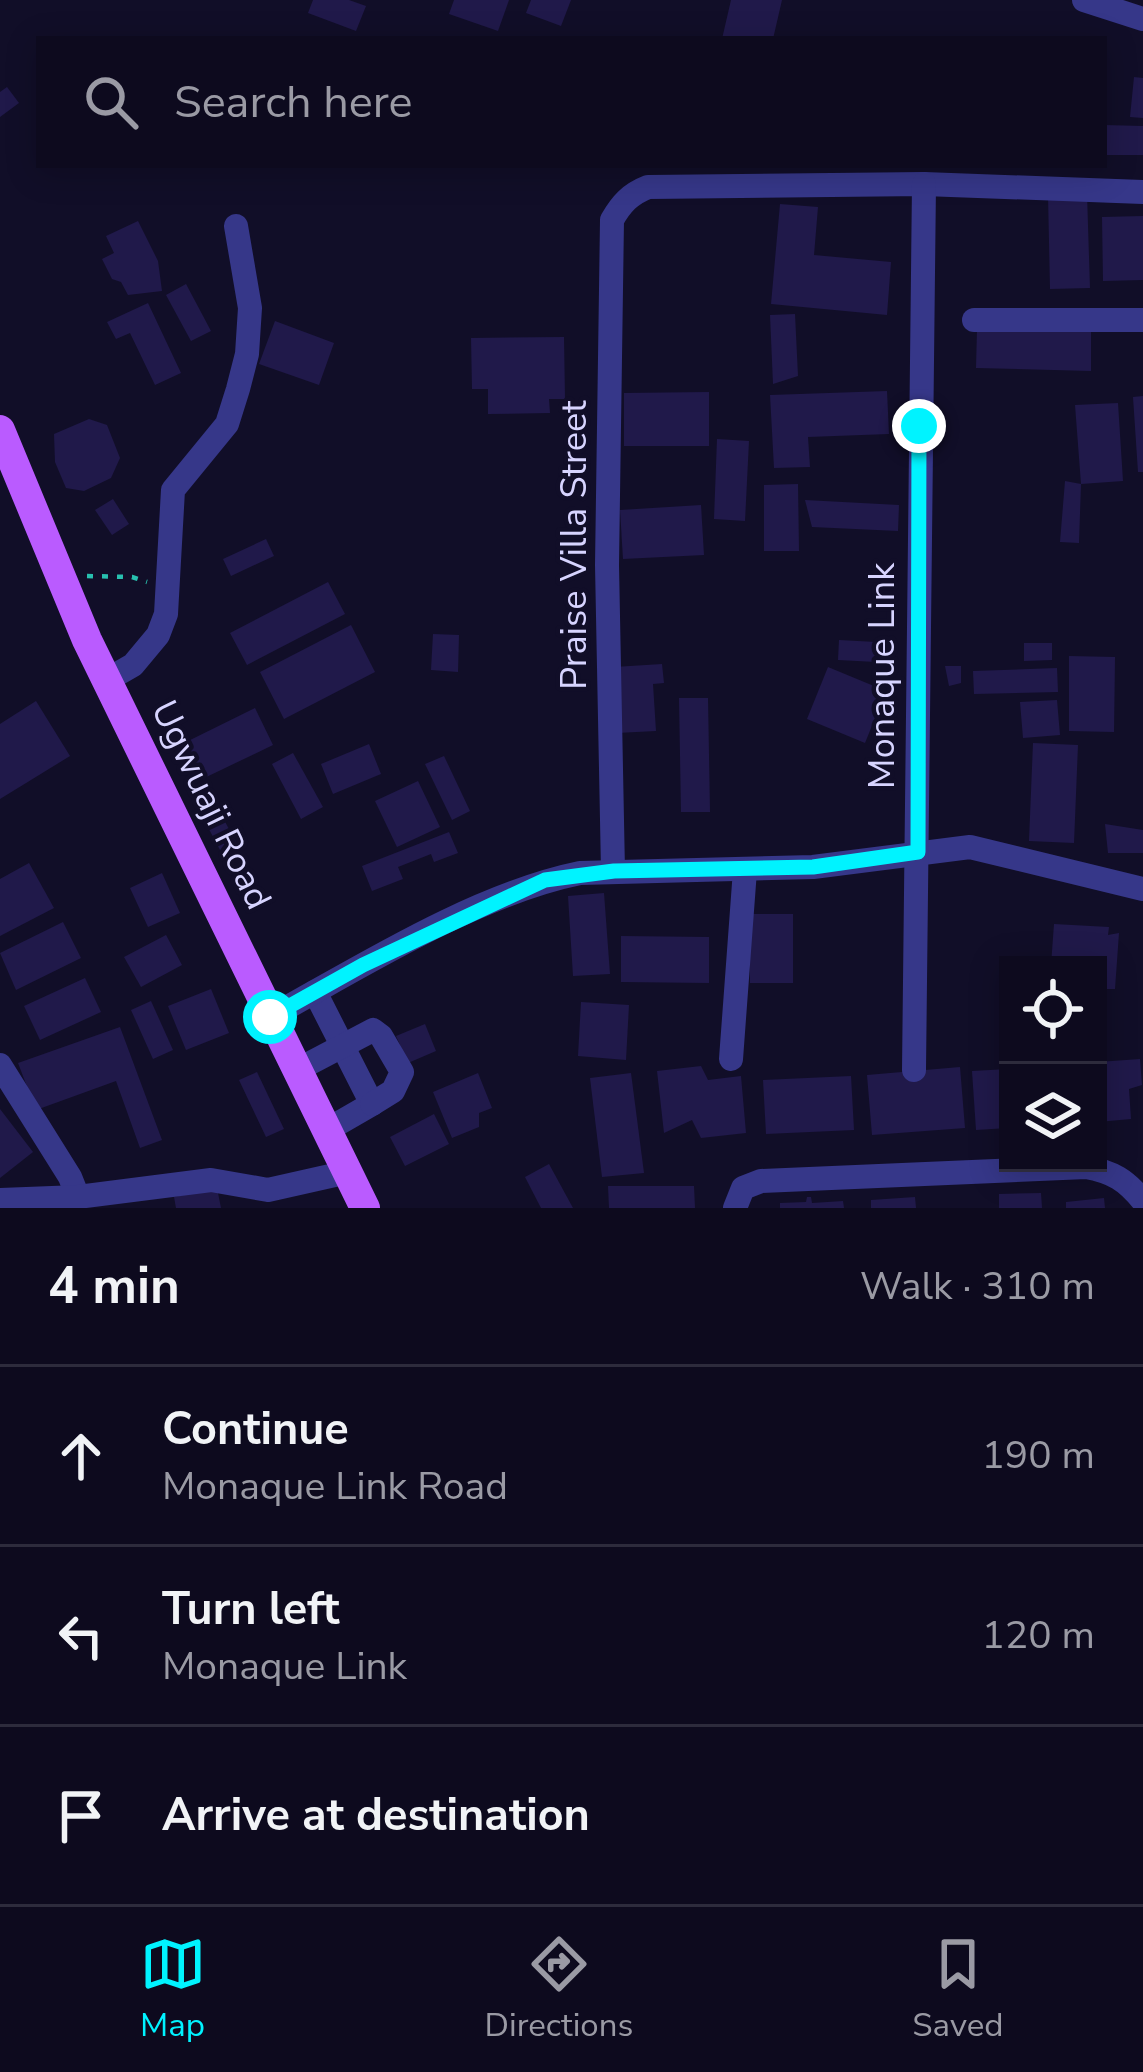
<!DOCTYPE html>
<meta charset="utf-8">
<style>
body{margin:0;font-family:"Nunito Sans",sans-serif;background:#1b182b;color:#f1f3f6}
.controls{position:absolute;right:36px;bottom:36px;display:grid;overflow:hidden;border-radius:0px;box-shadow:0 6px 30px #0003}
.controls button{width:108px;height:108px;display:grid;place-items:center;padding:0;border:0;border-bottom:3px solid #2d2b3c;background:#0d0a1e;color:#f1f3f6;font:60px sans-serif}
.stop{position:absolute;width:36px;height:36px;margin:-27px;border:9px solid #00f3ff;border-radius:50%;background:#fff}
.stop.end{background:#00f3ff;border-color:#fff;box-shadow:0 3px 12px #0008}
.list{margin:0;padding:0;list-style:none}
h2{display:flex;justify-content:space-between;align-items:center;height:156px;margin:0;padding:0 48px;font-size:51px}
h2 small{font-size:39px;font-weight:400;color:#9a9aa4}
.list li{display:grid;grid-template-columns:78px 1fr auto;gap:36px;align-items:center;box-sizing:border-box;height:180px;padding:0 48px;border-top:3px solid #2d2b3c}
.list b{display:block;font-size:45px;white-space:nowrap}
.list p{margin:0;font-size:39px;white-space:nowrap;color:#9a9aa4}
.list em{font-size:39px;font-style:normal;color:#9a9aa4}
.icon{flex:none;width:66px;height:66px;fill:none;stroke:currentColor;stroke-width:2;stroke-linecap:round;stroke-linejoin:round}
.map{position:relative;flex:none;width:1143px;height:1208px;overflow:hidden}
.search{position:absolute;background:#0d0a1e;box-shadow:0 6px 30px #0003;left:36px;right:36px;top:36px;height:132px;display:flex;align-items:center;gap:30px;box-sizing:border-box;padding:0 42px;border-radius:0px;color:#9a9aa4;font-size:45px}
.sheet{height:696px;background:#0d0a1e}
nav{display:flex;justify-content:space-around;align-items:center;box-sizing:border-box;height:168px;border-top:3px solid #2d2b3c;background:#0d0a1e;font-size:33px;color:#9a9aa4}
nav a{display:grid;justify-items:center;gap:6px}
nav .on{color:#00f3ff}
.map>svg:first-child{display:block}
</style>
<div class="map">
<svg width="1143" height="1208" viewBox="0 0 1143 1208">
<rect width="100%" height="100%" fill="#110e28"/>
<g fill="#20194a">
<path d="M313,0h36l17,6 -10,25 -48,-18z"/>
<path d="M454,0h55l-11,31 -49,-17z"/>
<path d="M531,0h40l-10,26 -35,-13z"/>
<path d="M731,0h51l-9,39h-51z"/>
<path d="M1134,77l9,1v40l-13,-1z"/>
<path d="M7,87l12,16 -19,14v-25z"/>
<path d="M1104,125l39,1v29h-39z"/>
<path d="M1048,194h39l3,94 -40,1z"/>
<path d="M780,204l38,3 -4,48 77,7 -4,53 -116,-11z"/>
<path d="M1143,216v64l-40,1 -1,-64z"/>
<path d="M138,221l20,40 4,30 -34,4 -7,-13 -9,-3 -10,-20 12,-6 -8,-17z"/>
<path d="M186,284l25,47 -20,10 -25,-46z"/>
<path d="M148,303l33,70 -26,12 -25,-52 -14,6 -9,-17z"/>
<path d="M795,314l3,62 -25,8 -3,-69z"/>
<path d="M275,321l59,22 -15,42 -60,-21z"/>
<path d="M977,330l114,2v39l-115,-3z"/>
<path d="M564,337l1,62h-16l1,14 -62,1v-25h-16l-1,-51z"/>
<path d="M887,391l2,43 -81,3 2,30 -36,1 -4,-73z"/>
<path d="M709,392v54h-85v-53z"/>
<path d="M1143,396v76h-5l-5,-75z"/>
<path d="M1118,403l5,78 -42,3 -2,59 -19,-1 5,-61 16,3 -6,-79z"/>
<path d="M89,419l18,6 13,33 -9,20 -27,13 -18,-3 -11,-26 -1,-28z"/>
<path d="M717,439l32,2 -4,80 -31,-2z"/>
<path d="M798,484l1,67h-35v-66z"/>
<path d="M113,499l16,25 -17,11 -17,-25z"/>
<path d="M805,500l94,5 -1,26 -86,-4z"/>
<path d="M701,505l3,50 -81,4 -3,-49z"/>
<path d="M266,539l8,17 -43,20 -8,-17z"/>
<path d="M328,582l17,32 -98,51 -17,-32z"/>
<path d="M351,625l24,47 -91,47 -24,-47z"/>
<path d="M433,634l26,1 -1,37 -27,-2z"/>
<path d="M839,640l56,3v20l-57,-3z"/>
<path d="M1024,643h28v17l-28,1z"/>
<path d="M1069,656l46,1 -1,75 -45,-1z"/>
<path d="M662,664l2,19 -11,1 3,47 -39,2 -3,-66z"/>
<path d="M945,666h16v17l-12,3z"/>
<path d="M828,667l58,24 -21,52 -58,-24z"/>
<path d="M1057,668l1,24 -84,2 -1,-23z"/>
<path d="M679,698h29l2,114h-29z"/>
<path d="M1057,700l3,35 -37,3 -3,-36z"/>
<path d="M36,701l34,55 -70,43v-75z"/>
<path d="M255,708l18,37 -77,37 -18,-36z"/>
<path d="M1033,743l45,2 -4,98 -45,-2z"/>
<path d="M369,744l12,30 -48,20 -12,-30z"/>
<path d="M293,753l30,54 -22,12 -29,-55z"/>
<path d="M444,756l26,55 -18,9 -27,-56z"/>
<path d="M418,781l22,46 -43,20 -22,-46z"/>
<path d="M208,790l36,67 -16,8 -35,-66z"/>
<path d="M1105,824l38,6v23h-35z"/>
<path d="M449,832l9,21 -24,9 -3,-8 -33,13 5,12 -31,12 -10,-25z"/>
<path d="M29,863l25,45 -54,28v-57z"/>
<path d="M162,873l18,40 -32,14 -18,-39z"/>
<path d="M604,893l6,81 -37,2 -5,-80z"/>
<rect x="750" y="914" width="43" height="69"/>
<path d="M63,922l18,36 -65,32 -16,-37z"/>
<path d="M1054,924l55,3 -1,8 11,-2 -4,56h-10l-3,55 -4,-1v-78h-47z"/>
<path d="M166,935l16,30 -41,22 -17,-30z"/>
<path d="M621,936l88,1v46l-88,-1z"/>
<path d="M85,978l16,34 -61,28 -16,-34z"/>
<path d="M211,989l18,44 -43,17 -18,-44z"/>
<path d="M151,1001l22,49 -20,9 -22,-49z"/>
<path d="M581,1002l48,3 -3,55 -48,-4z"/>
<path d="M425,1024l11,27 -28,12 -12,-27z"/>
<path d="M120,1027l42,113 -22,8 -24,-67 -80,29 -18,-47z"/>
<path d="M1140,1059l2,26 -13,4 2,30 -33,3v-60z"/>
<path d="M701,1066l7,14 33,-4 5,57 -45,5 -9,-18 -28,13 -7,-62z"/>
<path d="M960,1067l5,61 -93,7 -5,-60z"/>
<path d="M1008,1069v59l-32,2 -4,-59z"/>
<path d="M257,1072l27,57 -18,8 -27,-57z"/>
<path d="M478,1073l14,35 -13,5v14l-27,11 -19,-46z"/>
<path d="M631,1073l13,100 -42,4 -12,-99z"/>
<path d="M851,1076l3,54 -88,4 -3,-54z"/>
<path d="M0,1109l33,43 -33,26z"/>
<path d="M434,1114l15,30 -44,22 -15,-29z"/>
<path d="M549,1164l24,44h-32l-16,-31z"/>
<path d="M608,1186h86l1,22h-86z"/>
<path d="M217,1188l4,20h-45l-2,-11z"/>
<path d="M1041,1193l1,15h-43v-14z"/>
<path d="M807,1197h4l1,6 31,-2 1,7h-64v-5l26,-1z"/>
<path d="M915,1197l1,11h-45v-8z"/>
<path d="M1104,1198l1,10h-39v-6z"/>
</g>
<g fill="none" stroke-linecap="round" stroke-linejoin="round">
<path stroke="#28c0af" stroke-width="4.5" stroke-dasharray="6 9" stroke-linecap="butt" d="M87,576l45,1 15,5"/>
<g stroke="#363789" stroke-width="24">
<path d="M1084,0l59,19"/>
<path d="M974,320h169"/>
<path d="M107,680l26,-15 25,-30 8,-21 7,-124 54,-66 11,-35 9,-35 3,-46 -14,-82"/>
<path d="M613,871l-6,-306 5,-345c9,-16 18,-26 36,-33l276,-3 219,8"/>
<path d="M315,992l57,112 -45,26"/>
<path d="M270,1017c92,-51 207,-123 310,-144l233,-6 157,-20 173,42"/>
<path d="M731,1059l14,-189"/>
<path d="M0,1065l70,112 8,20"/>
<path d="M297,1070l76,-40 8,6 21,36 -9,19 -21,13"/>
<path d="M914,1070l10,-886"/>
<path d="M0,1200l78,-3 133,-17 57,10 80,-18"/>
<path d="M735,1208l8,-20 18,-7 325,-14c27,5 40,13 57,34"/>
</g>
<path stroke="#ba5bff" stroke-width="30" d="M0,430l87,210 278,568"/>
</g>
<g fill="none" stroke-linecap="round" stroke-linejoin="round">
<path stroke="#00f3ff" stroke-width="15" d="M270,1017l93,-52 182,-85 69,-9 199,-4 105,-15 1,-426"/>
</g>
<g text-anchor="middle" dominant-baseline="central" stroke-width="9" stroke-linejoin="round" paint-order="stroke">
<g font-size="36" fill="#d7d4ff" stroke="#110e28">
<text transform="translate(574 545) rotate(-90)">Praise Villa Street</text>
<text transform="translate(882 676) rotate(-90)">Monaque Link</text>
<text transform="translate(211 805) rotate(64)">Ugwuaji Road</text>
</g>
</g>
</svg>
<div class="controls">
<button><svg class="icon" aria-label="locate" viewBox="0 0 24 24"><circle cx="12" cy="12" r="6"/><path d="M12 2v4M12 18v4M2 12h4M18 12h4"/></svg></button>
<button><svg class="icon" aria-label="layers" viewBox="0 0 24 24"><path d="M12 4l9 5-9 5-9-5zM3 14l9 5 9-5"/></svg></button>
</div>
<div class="stop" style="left:270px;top:1017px"></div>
<div class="stop end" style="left:919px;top:426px"></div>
<div class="search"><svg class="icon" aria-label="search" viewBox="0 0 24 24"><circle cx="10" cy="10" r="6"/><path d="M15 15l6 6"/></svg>Search here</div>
</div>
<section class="sheet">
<h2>4 min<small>Walk · 310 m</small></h2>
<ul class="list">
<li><svg class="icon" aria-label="ahead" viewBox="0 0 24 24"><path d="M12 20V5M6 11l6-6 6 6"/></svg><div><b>Continue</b><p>Monaque Link Road</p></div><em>190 m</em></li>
<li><svg class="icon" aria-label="left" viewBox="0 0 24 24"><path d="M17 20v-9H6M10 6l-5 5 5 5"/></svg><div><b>Turn left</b><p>Monaque Link</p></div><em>120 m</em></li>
<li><svg class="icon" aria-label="arrive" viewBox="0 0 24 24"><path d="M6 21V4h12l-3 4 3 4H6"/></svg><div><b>Arrive at destination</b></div></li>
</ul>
</section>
<nav>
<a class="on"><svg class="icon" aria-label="map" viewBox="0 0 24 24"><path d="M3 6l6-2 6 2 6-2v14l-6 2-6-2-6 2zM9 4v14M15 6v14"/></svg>Map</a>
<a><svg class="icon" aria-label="directions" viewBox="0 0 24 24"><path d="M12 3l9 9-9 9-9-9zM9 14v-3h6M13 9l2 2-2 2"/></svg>Directions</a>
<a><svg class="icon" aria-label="saved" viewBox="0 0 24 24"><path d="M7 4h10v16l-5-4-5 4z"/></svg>Saved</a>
</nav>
